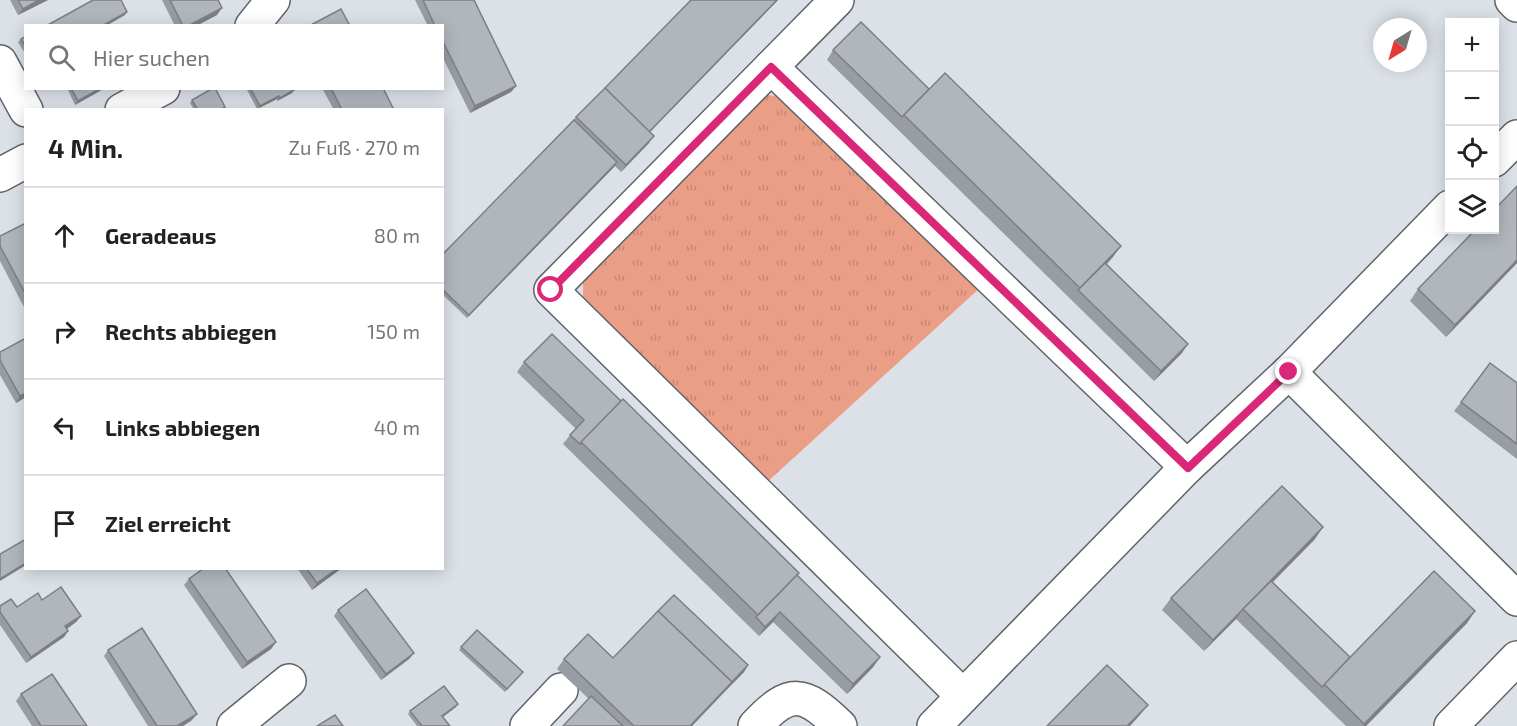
<!DOCTYPE html>
<html lang="de">
<meta charset="utf-8">
<style>
body{margin:0;font-family:"Exo 2",sans-serif;background:#f2f2f2;color:#222}
.controls{position:absolute;right:18px;top:18px;display:grid;overflow:hidden;border-radius:0px;box-shadow:0 3px 15px #0003}
.controls button{width:54px;height:54px;display:grid;place-items:center;padding:0;border:0;border-bottom:2px solid #e0e0e0;background:#fff;color:#222;font:30px sans-serif}
.compass{position:absolute;left:1373px;top:18px;width:54px;height:54px;border-radius:50%;background:#fff;box-shadow:0 3px 15px #0003;rotate:217deg}
.stop{position:absolute;width:18px;height:18px;margin:-14px;border:4px solid #db2777;border-radius:50%;background:#fff}
.stop.end{background:#db2777;border-color:#fff;box-shadow:0 2px 6px #0008}
.list{margin:0;padding:0;list-style:none}
h2{display:flex;justify-content:space-between;align-items:center;height:78px;margin:0;padding:0 24px;font-size:26px}
h2 small{font-size:20px;font-weight:400;color:#767676}
.list li{display:grid;grid-template-columns:39px 1fr auto;gap:18px;align-items:center;box-sizing:border-box;height:96px;padding:0 24px;border-top:2px solid #e0e0e0}
.list b{display:block;font-size:22px;white-space:nowrap}
.list em{font-size:20px;font-style:normal;color:#767676}
.icon{flex:none;width:33px;height:33px;fill:none;stroke:currentColor;stroke-width:2;stroke-linecap:round;stroke-linejoin:round}
.map{position:relative;flex:none;width:1517px;height:726px;overflow:hidden}
.search{position:absolute;background:#fff;box-shadow:0 3px 15px #0003;left:24px;top:24px;width:420px;height:66px;display:flex;align-items:center;gap:15px;box-sizing:border-box;padding:0 21px;border-radius:0px;color:#767676;font-size:22px}
.panel{position:absolute;background:#fff;box-shadow:0 3px 15px #0003;left:24px;top:108px;width:420px;height:462px;border-radius:0px}
.map>svg:first-child{display:block}
</style>
<div class="map">
<svg width="1517" height="726" viewBox="0 0 1517 726">
<defs>
<pattern id="grass-tufts" width="24" height="20" patternUnits="userSpaceOnUse" patternTransform="scale(1.5)"><rect width="24" height="20" fill="#eb9e86"/><path d="M3 7l-1-3M5 7V3M7 7l1-3M15 17l-1-3M17 17v-4M19 17l1-3" fill="none" stroke="#c98773"/></pattern>
</defs>
<rect width="100%" height="100%" fill="#dce1e8"/>
<path fill="url(#grass-tufts)" d="M768,95l16,2 197,190 -216,197 -182,-181v-26l178,-181z"/>
<g fill="none" stroke-linecap="round" stroke-linejoin="round">
<defs>
<g id="minor">
<path d="M837,0l-286,290 412,406"/>
<path d="M1512,0l5,5"/>
<path d="M252,26l21,-26"/>
<path d="M0,62l26,48"/>
<path d="M771,67l416,400"/>
<path d="M122,110l41,-22"/>
<path d="M1494,160l23,-23"/>
<path d="M0,175l26,-14"/>
<path d="M1289,372l228,227"/>
<path d="M234,726l55,-45"/>
<path d="M527,726l34,-36"/>
<path d="M755,726c35,-38 49,-35 85,0"/>
<path d="M934,726l253,-259 102,-95 161,-165"/>
<path d="M1451,726l66,-68"/>
</g>
</defs>
<use href="#minor" stroke="#5f646a" stroke-width="36"/>
<use href="#minor" stroke="#fff" stroke-width="33"/>
</g>
<g fill="#989da3">
<path d="M10,0h38l-30,15z"/>
<path d="M162,0h56l-1,15 -21,11h-21z"/>
<path d="M415,0h59l42,86 -5,6 -41,21 -28,-57v-30h-14z"/>
<path d="M778,0l-128,132 -1,11 -28,29 -6,-6 -148,152 -25,-24v-39l134,-138z"/>
<path d="M26,36v19l-8,-13 3,-3z"/>
<path d="M833,50l96,39 192,157 -9,12 -5,6 75,89 -28,28 -327,-321z"/>
<path d="M67,88h38l-30,17z"/>
<path d="M246,88h47l-1,5 -15,8v-2l-20,10z"/>
<path d="M322,88h61l11,22h-60z"/>
<path d="M192,100l31,10h-29l-4,-7z"/>
<path d="M26,223v88l-26,-50v-25z"/>
<path d="M1517,263l-71,74 -36,-36 8,-12z"/>
<path d="M26,338v59l-10,6 -16,-28v-23z"/>
<path d="M524,362l273,213 77,91 -27,28 -74,-72 -14,14 -196,-192 7,-9 6,-6 -59,-57z"/>
<path d="M1517,383v76l-63,-48 7,-9z"/>
<path d="M1315,539l-42,43 77,75 125,-46 -8,12 -101,103h-20l-110,-107 -32,32 -42,-41 9,-12z"/>
<path d="M297,568h45l-30,22z"/>
<path d="M189,579l87,63 -5,7 -29,20 -58,-84z"/>
<path d="M42,600l39,16 -5,6 -9,7 1,2 -4,6 -38,26 -26,-38v-19l17,1z"/>
<path d="M338,610l76,43 -5,6 -28,21 -47,-64z"/>
<path d="M461,647l59,28 -15,17 -46,-42z"/>
<path d="M108,650l84,70 -9,6h-35l-44,-70z"/>
<path d="M613,658l135,7 -4,7 -52,54h-129l26,-27 -32,-30 7,-10z"/>
<path d="M21,694l66,32h-55l-16,-25z"/>
<path d="M456,707l-13,10 7,9h-33l-9,-12 2,-3z"/>
</g>
<g fill="#7c7f84">
<path d="M39,0h9l-30,15 5,-6z"/>
<path d="M777,0h1l-134,138 2,-3z"/>
<path d="M222,8l-5,7 -21,11h-8z"/>
<path d="M127,12l-2,3 -19,11h-4z"/>
<path d="M516,86l-5,6 -41,21 5,-7z"/>
<path d="M101,88h4l-30,17 3,-4z"/>
<path d="M294,90l-2,3 -15,8 3,-3z"/>
<path d="M279,96l-2,3 -20,10 3,-3z"/>
<path d="M654,136l-5,7 -28,29 5,-7z"/>
<path d="M617,162l-2,4 -148,152 2,-3z"/>
<path d="M1121,246l-9,12 -33,33 -1,-1z"/>
<path d="M1517,260v3l-71,74 9,-12z"/>
<path d="M1188,344l-6,9 -28,28 7,-10z"/>
<path d="M26,393v4l-10,6 4,-7z"/>
<path d="M1323,527l-8,12 -71,72 -1,-2 -7,10 -32,32 9,-11z"/>
<path d="M26,563v2l-26,16v-2z"/>
<path d="M338,568h4l-30,22 5,-7z"/>
<path d="M1475,611l-8,12 -101,103h-3z"/>
<path d="M780,612l-7,10 -14,14 6,-9z"/>
<path d="M81,616l-5,6 -15,11 4,-7z"/>
<path d="M68,631l-4,6 -38,26 5,-6z"/>
<path d="M276,642l-5,7 -29,20 5,-7z"/>
<path d="M414,653l-5,6 -28,21 5,-6z"/>
<path d="M880,657l-6,9 -27,28 6,-10z"/>
<path d="M748,665l-4,7 -19,19 5,-7z"/>
<path d="M732,682l-7,9 -33,35h-2z"/>
<path d="M458,704l-2,3 -16,12 2,-3z"/>
<path d="M1148,705l-9,11 -9,10h-3z"/>
<path d="M197,714l-5,6 -9,6h-6z"/>
</g>
<g fill="#b1b6bd" stroke="#7c7f84" stroke-width="1.5">
<path d="M18,0h21l-16,9z"/>
<path d="M93,0h28l6,12 -25,14h-56z"/>
<path d="M170,0h48l4,8 -34,18h-5z"/>
<path d="M423,0h51l42,86 -41,20 -33,-66v-14h-7z"/>
<path d="M691,0h86l-128,132 -44,-44z"/>
<path d="M341,9l9,17h-41z"/>
<path d="M861,22l68,67 -27,28 -69,-67z"/>
<path d="M26,36v11l-5,-8z"/>
<path d="M945,73l176,173 -41,42 -176,-173z"/>
<path d="M71,88h30l-23,13z"/>
<path d="M213,88h2l10,19 -5,3h-22l-6,-10z"/>
<path d="M250,88h43l1,2 -14,8 -1,-2 -19,10z"/>
<path d="M331,88h52l11,22h-52z"/>
<path d="M605,88l49,48 -28,29 -50,-48z"/>
<path d="M574,120l43,42 -148,153 -27,-26v-34z"/>
<path d="M1517,186v74l-62,65 -37,-36 57,-59h19v-20z"/>
<path d="M26,223v72l-26,-49v-10z"/>
<path d="M1105,263l83,81 -27,27 -83,-81z"/>
<path d="M552,334l69,67 -41,43 -10,-9 14,-15 -60,-58z"/>
<path d="M26,338v55l-6,3 -20,-36v-8z"/>
<path d="M1490,363l27,20v61l-56,-42z"/>
<path d="M623,399l176,174 -41,42 -177,-173z"/>
<path d="M1282,486l41,41 -110,113 -42,-42z"/>
<path d="M26,539v24l-26,16v-25z"/>
<path d="M204,568h21l51,74 -29,20 -58,-83z"/>
<path d="M306,568h32l-21,15z"/>
<path d="M1434,571l41,40 -111,113 -40,-40z"/>
<path d="M797,575l83,82 -27,27 -73,-72 -15,15 -9,-10z"/>
<path d="M1271,581l79,76 -28,30 -79,-78z"/>
<path d="M61,587l20,29 -16,10 3,5 -37,26 -31,-45v-6l11,-7 6,8 21,-14 4,7z"/>
<path d="M366,589l48,64 -28,21 -48,-64z"/>
<path d="M674,595l74,70 -18,19 2,-2 -74,-71z"/>
<path d="M658,611l74,71 -42,44h-56l-70,-67 24,-25 25,24z"/>
<path d="M142,628l55,86 -20,12h-20l-49,-76z"/>
<path d="M477,630l46,42 -16,17 -46,-42z"/>
<path d="M1107,665l41,40 -21,21h-80z"/>
<path d="M52,674l35,52h-46l-20,-32z"/>
<path d="M444,686l14,18 -16,12 8,10h-28l-12,-15z"/>
<path d="M591,696l32,30h-60z"/>
<path d="M335,715l8,11h-26z"/>
</g>
<g fill="none" stroke-linecap="round" stroke-linejoin="round">
<path stroke="#db2777" stroke-width="8" d="M551,290l220,-223 417,401 101,-96"/>
</g>
</svg>
<div class="controls">
<button>+</button>
<button>−</button>
<button><svg class="icon" aria-label="locate" viewBox="0 0 24 24"><circle cx="12" cy="12" r="6"/><path d="M12 2v4M12 18v4M2 12h4M18 12h4"/></svg></button>
<button><svg class="icon" aria-label="layers" viewBox="0 0 24 24"><path d="M12 4l9 5-9 5-9-5zM3 14l9 5 9-5"/></svg></button>
</div>
<svg class="compass" viewBox="-18 -18 36 36"><path d="M0-13l5 13h-10z" fill="#e53935"/><path d="M0 13l5-13h-10z" fill="#767676"/></svg>
<div class="stop" style="left:551px;top:290px"></div>
<div class="stop end" style="left:1289px;top:372px"></div>
<div class="search"><svg class="icon" aria-label="search" viewBox="0 0 24 24"><circle cx="10" cy="10" r="6"/><path d="M15 15l6 6"/></svg>Hier suchen</div>
<section class="panel">
<h2>4 Min.<small>Zu Fuß · 270 m</small></h2>
<ul class="list">
<li><svg class="icon" aria-label="ahead" viewBox="0 0 24 24"><path d="M12 20V5M6 11l6-6 6 6"/></svg><div><b>Geradeaus</b></div><em>80 m</em></li>
<li><svg class="icon" aria-label="right" viewBox="0 0 24 24"><path d="M7 20v-9h11M14 6l5 5-5 5"/></svg><div><b>Rechts abbiegen</b></div><em>150 m</em></li>
<li><svg class="icon" aria-label="left" viewBox="0 0 24 24"><path d="M17 20v-9H6M10 6l-5 5 5 5"/></svg><div><b>Links abbiegen</b></div><em>40 m</em></li>
<li><svg class="icon" aria-label="arrive" viewBox="0 0 24 24"><path d="M6 21V4h12l-3 4 3 4H6"/></svg><div><b>Ziel erreicht</b></div></li>
</ul>
</section>
</div>
